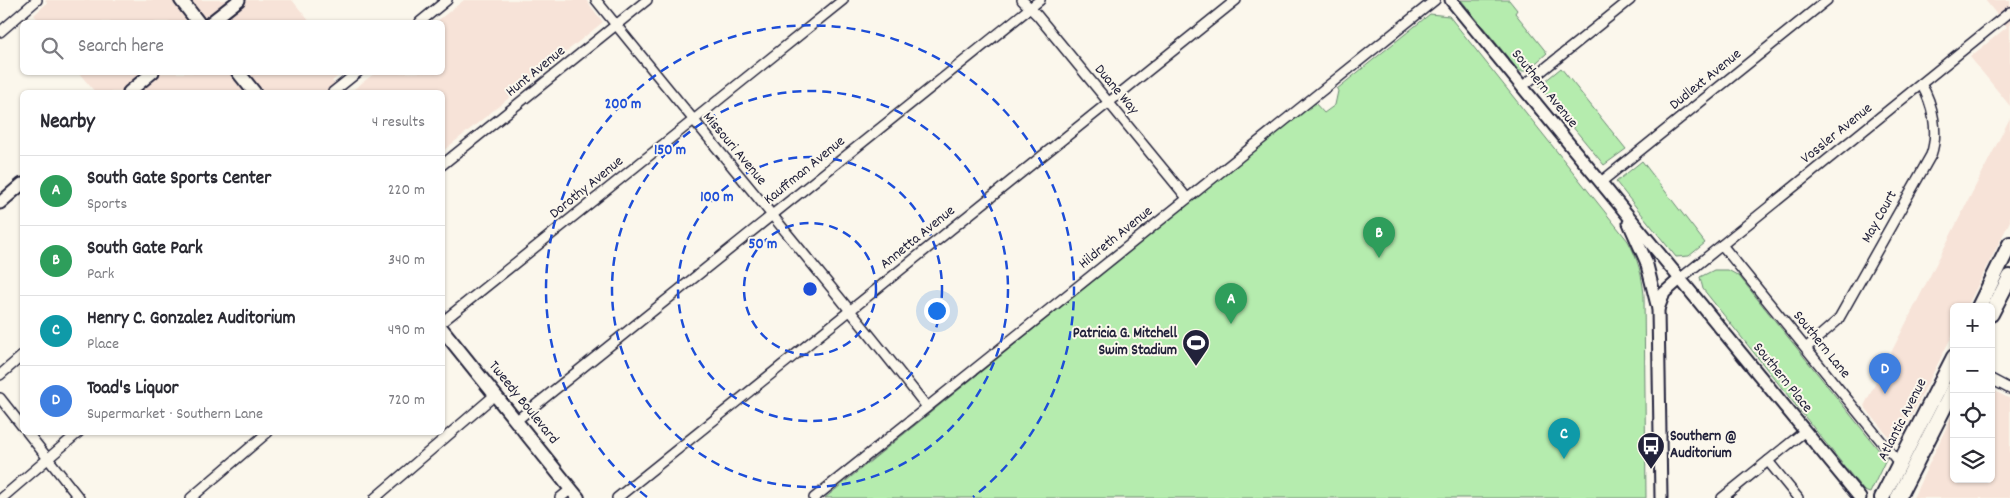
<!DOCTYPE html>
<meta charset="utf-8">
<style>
body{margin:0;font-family:Dekko,sans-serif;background:#f7f7f7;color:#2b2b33}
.controls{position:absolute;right:15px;bottom:15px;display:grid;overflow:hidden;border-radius:8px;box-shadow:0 1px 4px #0004}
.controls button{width:45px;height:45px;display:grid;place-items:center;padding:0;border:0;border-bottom:1px solid #e1e1e2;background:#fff;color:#2b2b33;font:25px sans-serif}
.you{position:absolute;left:936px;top:310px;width:18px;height:18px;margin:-12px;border:4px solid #fff;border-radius:50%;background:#1a73e8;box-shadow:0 0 0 8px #1a73e833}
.badge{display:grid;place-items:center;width:32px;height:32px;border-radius:50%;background:#7c3aed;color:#fff;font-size:16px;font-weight:700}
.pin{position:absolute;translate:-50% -41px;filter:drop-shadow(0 1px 2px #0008)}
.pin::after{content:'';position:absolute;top:26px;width:18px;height:15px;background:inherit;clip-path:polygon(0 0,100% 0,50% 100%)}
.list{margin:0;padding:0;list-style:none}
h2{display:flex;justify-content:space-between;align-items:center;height:65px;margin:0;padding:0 20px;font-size:21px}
h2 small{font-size:16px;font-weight:400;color:#7c7c81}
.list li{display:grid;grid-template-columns:32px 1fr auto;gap:15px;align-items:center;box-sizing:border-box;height:70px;padding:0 20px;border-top:1px solid #e1e1e2}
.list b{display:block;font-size:19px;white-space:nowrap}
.list p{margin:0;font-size:16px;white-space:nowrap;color:#7c7c81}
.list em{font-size:16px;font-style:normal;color:#7c7c81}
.icon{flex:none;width:28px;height:28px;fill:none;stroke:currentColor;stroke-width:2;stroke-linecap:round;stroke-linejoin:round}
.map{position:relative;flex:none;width:2010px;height:498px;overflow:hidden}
.search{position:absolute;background:#fff;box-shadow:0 1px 4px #0004;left:20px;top:20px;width:425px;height:55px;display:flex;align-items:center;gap:12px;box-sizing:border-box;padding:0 18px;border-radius:8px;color:#7c7c81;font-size:19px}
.panel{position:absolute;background:#fff;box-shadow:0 1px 4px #0004;left:20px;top:90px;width:425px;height:345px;border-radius:8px}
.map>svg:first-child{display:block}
</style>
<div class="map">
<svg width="2010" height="498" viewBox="0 0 2010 498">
<rect width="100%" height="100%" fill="#fbf7ec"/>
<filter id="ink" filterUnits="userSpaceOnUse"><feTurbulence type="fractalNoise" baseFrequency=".02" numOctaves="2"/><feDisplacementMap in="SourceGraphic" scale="10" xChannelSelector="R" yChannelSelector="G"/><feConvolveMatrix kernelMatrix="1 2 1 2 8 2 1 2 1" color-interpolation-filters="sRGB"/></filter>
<g filter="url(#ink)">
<g fill="#f7e3d8">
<path d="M45,0h247l18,22h-270l-6,-7 13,-12z"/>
<path d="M464,0h122l17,22 -160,129 -1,-59h-92l25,-19 67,-1v-50h-6z"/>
<path d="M1985,0h25v106l-40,-49 37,-30z"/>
<path d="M79,73h263l-10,8 10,11h-247z"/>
<path d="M2010,118v103l-43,86h-13v25l-54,106 -9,2 -27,-34z"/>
<path d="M1991,389l19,10v99h-97l41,-87v68h37z"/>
</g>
<g fill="#b5ecae" stroke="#6c8774">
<path d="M1461,0h48l8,10 -2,3 32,40 -20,18h-8z"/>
<path d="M1430,14l19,2 179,225c10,18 14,34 16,54l2,203h-821l489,-396 10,11 11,-8 3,-14 -1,-2z"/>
<path d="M1561,68l65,81 -22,16 -65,-79z"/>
<path d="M1642,161l63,82 -16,13 -13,1 -60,-75z"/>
<path d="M1714,270h14l11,6 147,183 -16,34 -6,-2 -161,-202 -3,-12z"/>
</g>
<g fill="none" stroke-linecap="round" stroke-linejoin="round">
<defs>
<g id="minor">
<path d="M596,0c110,137 223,269 331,407"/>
<path d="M1022,0l15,15 150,183"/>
<path d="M420,22l27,-22"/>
<path d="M0,32l37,-32"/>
<path d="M1523,86l107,-86"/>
<path d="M333,92l25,-20"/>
<path d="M442,165l205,-165"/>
<path d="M1601,182l226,-182"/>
<path d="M1722,245l177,218"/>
<path d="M1681,278l329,-266"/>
<path d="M442,322l401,-322"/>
<path d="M1806,348l32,-28 93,-165c8,-23 2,-51 -10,-71"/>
<path d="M0,375l22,-19"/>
<path d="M1991,379l19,10"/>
<path d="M0,398l22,28"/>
<path d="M517,420l523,-420"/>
<path d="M27,432l52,66"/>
<path d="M1768,461l30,37"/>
<path d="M2,498l77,-66"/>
<path d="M191,498l77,-66"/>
<path d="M375,498l120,-103"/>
<path d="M560,498l11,-9"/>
<path d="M617,498l619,-498"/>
<path d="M814,498l621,-498"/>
<path d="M1722,498l83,-67"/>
</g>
<g id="tertiary">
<path d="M1451,0l409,498"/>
<path d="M211,22l28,-22"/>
<path d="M129,92l24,-20"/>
<path d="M0,203l22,-19"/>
<path d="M1629,223l17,38 12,48 3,189"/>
<path d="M1658,309l6,-16 17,-15"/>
</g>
<g id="secondary">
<path d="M181,0l17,22"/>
<path d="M238,72l16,20"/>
<path d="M442,329l136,169"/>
</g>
<g id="primary">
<path d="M1979,307l31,-63"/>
<path d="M1991,314l19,-37"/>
<path d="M1882,498l72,-141"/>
<path d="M1898,498l56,-110"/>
</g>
</defs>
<use href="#minor" stroke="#22223b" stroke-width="12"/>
<use href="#tertiary" stroke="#22223b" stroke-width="15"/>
<use href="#secondary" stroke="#22223b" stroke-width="16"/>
<use href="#primary" stroke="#22223b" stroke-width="18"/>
<use href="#minor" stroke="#fbf7ec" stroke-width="9"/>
<use href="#tertiary" stroke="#fbf7ec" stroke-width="11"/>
<use href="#secondary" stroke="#fbf7ec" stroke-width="12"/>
<use href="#primary" stroke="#fbf7ec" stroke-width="14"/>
</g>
</g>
<g fill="none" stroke="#1d4ed8" stroke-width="2.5" stroke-dasharray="9 6">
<circle cx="810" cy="289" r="66"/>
<circle cx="810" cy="289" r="132"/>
<circle cx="810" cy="289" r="198"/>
<path d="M647 497A264 264 0 1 1 973 497"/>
</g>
<defs>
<symbol id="stadium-pin" viewBox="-11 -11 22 30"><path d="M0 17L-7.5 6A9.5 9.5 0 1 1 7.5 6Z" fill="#22223b" stroke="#fbf7ec"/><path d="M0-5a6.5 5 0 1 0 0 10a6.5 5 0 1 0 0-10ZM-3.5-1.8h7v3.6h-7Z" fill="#fff"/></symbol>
<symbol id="bus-pin" viewBox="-11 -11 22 30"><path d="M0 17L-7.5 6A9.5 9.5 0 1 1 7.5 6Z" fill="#22223b" stroke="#fbf7ec"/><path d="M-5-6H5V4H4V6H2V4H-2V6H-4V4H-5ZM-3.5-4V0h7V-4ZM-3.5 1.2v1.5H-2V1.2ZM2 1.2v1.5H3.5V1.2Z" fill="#fff"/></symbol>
</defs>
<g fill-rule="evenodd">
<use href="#stadium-pin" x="1180" y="327" width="32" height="43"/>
<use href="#bus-pin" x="1635" y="430" width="32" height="43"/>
</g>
<g text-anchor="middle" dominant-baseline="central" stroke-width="4" stroke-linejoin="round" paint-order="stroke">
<g font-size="15" fill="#22223b" stroke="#fbf7ec">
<text transform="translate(536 72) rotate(-39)">Hunt Avenue</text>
<text transform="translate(1706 80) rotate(-39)">Dudlext Avenue</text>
<text transform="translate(1544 89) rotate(51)">Southern Avenue</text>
<text transform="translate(1116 90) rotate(50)">Duane Way</text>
<text transform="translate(1837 134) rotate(-39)">Vossler Avenue</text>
<text transform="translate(734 149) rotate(50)">Missouri Avenue</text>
<text transform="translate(805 171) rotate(-39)">Kauffman Avenue</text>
<text transform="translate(587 188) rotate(-39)">Dorothy Avenue</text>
<text transform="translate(1880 217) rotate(-61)">May Court</text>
<text transform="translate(918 238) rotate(-39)">Annetta Avenue</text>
<text transform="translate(1116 238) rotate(-39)">Hildreth Avenue</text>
<text transform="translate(1821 345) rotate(51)">Southern Lane</text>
<text transform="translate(1782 378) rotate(51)">Southern Place</text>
<text transform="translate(523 403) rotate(51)">Tweedy Boulevard</text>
<text transform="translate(1903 420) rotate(-63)">Atlantic Avenue</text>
</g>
<g font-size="15" font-weight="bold" fill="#22223b" stroke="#fbf7ec" text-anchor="end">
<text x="1177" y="334">Patricia G. Mitchell<tspan x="1177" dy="17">Swim Stadium</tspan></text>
<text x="1670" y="437" text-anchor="start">Southern @<tspan x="1670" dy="17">Auditorium</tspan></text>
</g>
</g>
<circle cx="810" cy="289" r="8" fill="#1d4ed8" stroke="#fbf7ec" stroke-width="2.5"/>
<g font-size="15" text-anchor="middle" font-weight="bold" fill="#1d4ed8" stroke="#fbf7ec" stroke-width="4" stroke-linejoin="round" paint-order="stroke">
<text x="623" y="108">200 m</text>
<text x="670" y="154">150 m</text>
<text x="717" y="201">100 m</text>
<text x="763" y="248">50 m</text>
</g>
</svg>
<div class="controls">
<button>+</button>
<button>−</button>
<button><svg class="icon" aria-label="locate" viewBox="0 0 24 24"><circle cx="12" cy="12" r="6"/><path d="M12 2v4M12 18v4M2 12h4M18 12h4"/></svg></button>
<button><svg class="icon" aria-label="layers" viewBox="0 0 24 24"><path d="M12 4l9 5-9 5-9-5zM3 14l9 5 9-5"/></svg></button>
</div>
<div class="you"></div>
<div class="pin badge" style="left:1231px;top:324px;background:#2e9e5b">A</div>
<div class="pin badge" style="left:1379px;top:258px;background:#2e9e5b">B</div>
<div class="pin badge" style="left:1564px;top:459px;background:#0f9aa8">C</div>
<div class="pin badge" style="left:1885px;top:394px;background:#3f7fe0">D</div>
<div class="search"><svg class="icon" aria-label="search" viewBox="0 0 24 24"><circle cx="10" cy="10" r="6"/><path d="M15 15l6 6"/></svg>Search here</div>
<section class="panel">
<h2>Nearby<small>4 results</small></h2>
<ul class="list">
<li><span class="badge" style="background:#2e9e5b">A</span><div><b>South Gate Sports Center</b><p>Sports</p></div><em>220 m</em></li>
<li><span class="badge" style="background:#2e9e5b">B</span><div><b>South Gate Park</b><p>Park</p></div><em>340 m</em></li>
<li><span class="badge" style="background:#0f9aa8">C</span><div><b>Henry C. Gonzalez Auditorium</b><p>Place</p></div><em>490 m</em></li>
<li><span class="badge" style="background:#3f7fe0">D</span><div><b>Toad's Liquor</b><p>Supermarket · Southern Lane</p></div><em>720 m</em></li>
</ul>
</section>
</div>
